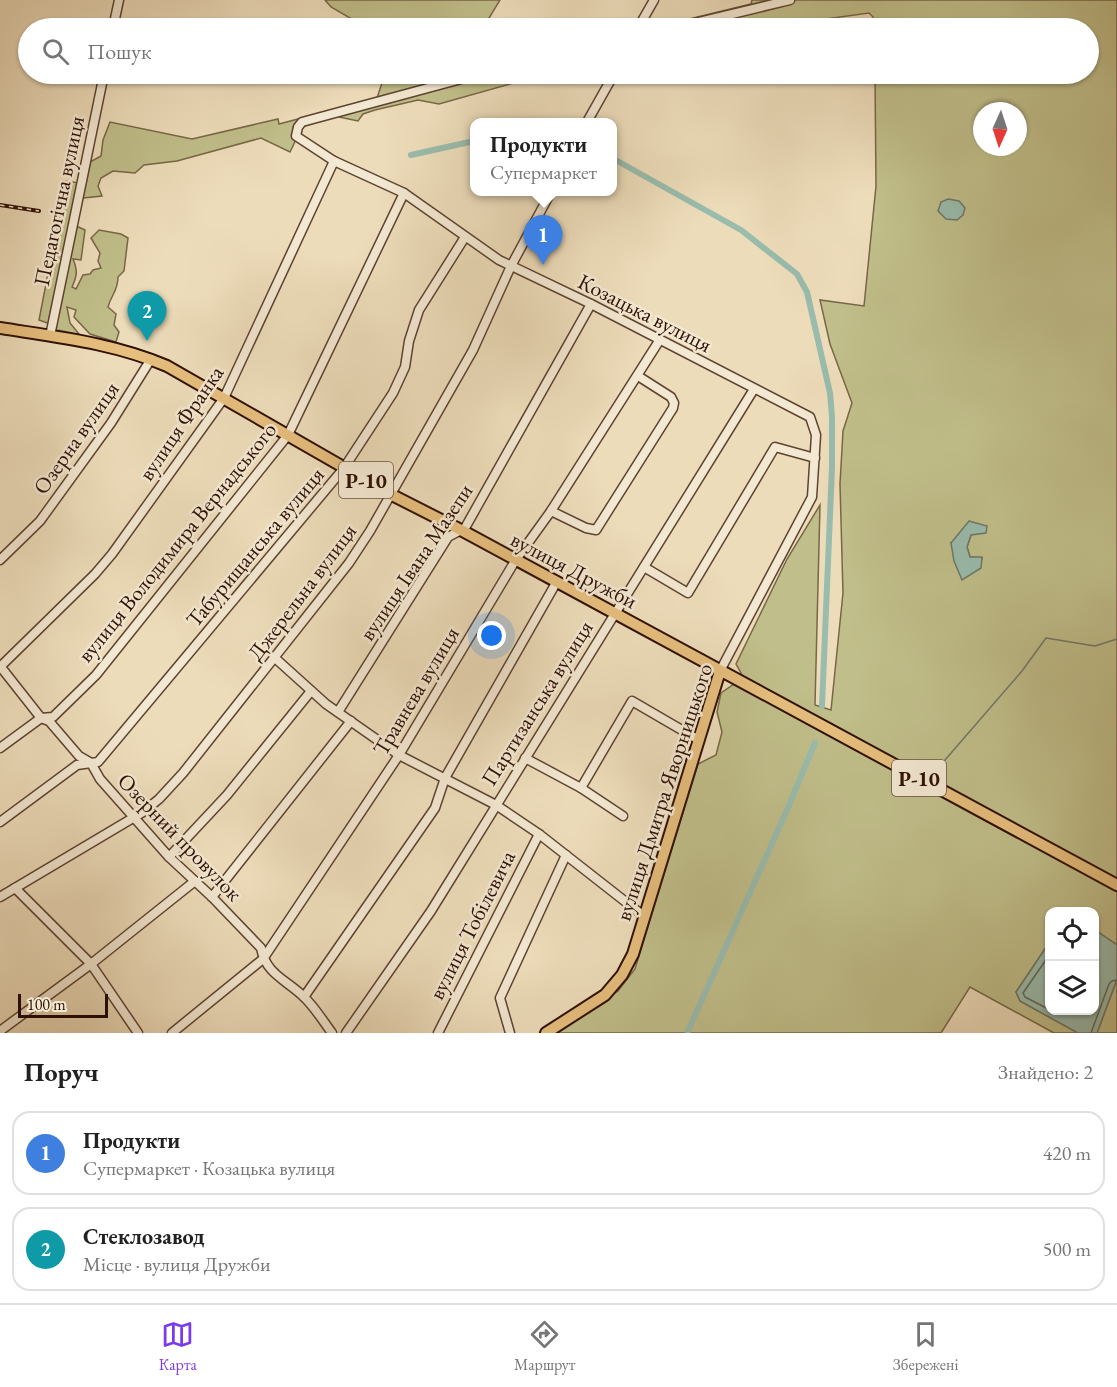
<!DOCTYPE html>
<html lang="uk">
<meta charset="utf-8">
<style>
body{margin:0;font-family:"EB Garamond",serif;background:#f2f2f2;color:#222}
.controls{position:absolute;right:18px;bottom:18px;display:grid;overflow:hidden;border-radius:12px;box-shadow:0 2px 4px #0004}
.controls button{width:54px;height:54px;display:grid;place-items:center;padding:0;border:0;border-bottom:2px solid #e0e0e0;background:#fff;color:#222;font:30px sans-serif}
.compass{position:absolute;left:973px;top:102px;width:54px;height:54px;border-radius:50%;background:#fff;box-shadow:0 2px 4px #0004;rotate:183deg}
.scale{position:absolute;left:18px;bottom:15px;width:90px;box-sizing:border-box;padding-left:6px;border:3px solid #2f1004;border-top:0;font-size:16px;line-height:21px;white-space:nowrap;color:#2f1004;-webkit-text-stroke:4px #f3e8d2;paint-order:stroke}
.you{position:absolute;left:492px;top:636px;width:21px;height:21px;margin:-15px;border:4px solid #fff;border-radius:50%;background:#1a73e8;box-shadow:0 0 0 9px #1a73e833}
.badge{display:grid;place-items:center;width:39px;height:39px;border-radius:50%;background:#7c3aed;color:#fff;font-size:20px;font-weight:700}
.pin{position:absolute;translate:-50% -50px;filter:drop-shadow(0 2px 3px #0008)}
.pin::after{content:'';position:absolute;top:32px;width:21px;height:18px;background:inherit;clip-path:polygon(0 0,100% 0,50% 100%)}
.popup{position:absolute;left:470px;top:118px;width:147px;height:78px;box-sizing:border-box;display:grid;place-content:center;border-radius:12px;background:#fff;filter:drop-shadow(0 2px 4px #0005);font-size:20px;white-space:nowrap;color:#767676}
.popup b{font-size:22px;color:#222}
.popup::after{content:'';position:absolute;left:50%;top:100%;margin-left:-12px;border:12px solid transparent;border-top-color:#fff}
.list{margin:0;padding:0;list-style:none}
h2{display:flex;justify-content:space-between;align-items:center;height:78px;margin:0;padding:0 24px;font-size:26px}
h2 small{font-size:20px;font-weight:400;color:#767676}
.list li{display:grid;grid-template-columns:39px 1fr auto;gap:18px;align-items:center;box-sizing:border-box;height:84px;margin:0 12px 12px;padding:0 12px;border:2px solid #e0e0e0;border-radius:18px}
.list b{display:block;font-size:22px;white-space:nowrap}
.list p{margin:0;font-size:20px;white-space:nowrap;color:#767676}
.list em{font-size:20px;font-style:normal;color:#767676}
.icon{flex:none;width:33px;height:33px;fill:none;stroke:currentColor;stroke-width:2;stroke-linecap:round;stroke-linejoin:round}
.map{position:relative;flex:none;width:1117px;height:1033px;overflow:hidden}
.search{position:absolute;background:#fff;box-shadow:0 2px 4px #0004;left:18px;right:18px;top:18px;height:66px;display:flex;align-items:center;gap:15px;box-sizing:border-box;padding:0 21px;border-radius:33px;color:#767676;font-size:22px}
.sheet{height:270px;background:#fff}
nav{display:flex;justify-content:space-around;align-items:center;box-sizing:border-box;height:84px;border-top:2px solid #e0e0e0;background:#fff;font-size:16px;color:#767676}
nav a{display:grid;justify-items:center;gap:3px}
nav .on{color:#7c3aed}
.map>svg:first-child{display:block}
</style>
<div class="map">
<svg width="1117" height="1033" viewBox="0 0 1117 1033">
<rect width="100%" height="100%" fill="#eddcba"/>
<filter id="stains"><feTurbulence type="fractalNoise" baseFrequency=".00333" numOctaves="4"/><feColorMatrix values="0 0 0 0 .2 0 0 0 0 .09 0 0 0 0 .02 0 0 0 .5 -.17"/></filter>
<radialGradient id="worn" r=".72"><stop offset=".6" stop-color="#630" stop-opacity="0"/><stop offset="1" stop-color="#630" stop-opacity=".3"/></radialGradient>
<g fill="#c0be8a" stroke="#786747" stroke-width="1.5" fill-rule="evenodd">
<path d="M325,0h175l-17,28h-116l-36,-21z"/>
<path d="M752,0h365v945l-22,-15 -1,-18h-44l-1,31 -33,49 4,9 58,32h-24l-84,-46 -29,46h-386l63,-42 17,-22 63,-205 18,-9 6,-23 -5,-20 4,-19 13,-9 7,-11 -5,-9 51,-105 33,-54 -5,200 16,5 12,-117 -3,-109 3,-53 9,-28 -22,-59 -10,-44 44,6 12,-120 -1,-112h213v-46h-214l-1,-11 -4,-4 -108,15h-109l99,-24zM982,111h36v36h-36zM987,526l-16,9 -4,12 3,10 12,1 -2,10 -29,-25z"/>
<path d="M385,74h160l-106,30 -21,-4 -43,10 -12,4 -5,7 -24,-5 -32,11 -12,25 -29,-14 -84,23 -33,4 -9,8 -22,-2 -12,7 -3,8 4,10 -19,2 -33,126 -11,-4 27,-139 20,3 4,-22 11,-6 2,-16 7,-18 82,17 86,-20 1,5 98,-26z"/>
<path d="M74,225l11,5 -4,30 -8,-1c5,12 4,17 -1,28l4,2 7,-14 7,-1 3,-4 8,-2 -3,-7 2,-8 -9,-15 8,-8 22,4 7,4 -4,33 -6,6c0,14 -7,18 -10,30l8,7 -2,11 5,7 -3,10 -26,-8 -16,-17 2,-7 -9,-3 3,16 9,11c-9,0 -15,-4 -24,-4z"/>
<path d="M1117,979v54h-20z"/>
</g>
<g fill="#99bcad" stroke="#6f7769" stroke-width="1.5">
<path d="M948,199l11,2 6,7 -2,7 -6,5 -11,-1 -8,-8 3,-9z"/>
<path d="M969,521l18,5 -1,7 -15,2 -4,12 3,10h12l-1,11 -19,12 -8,-19 -3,-18z"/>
<path d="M1095,930l22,15v34l-20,54h-19l-58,-32 -4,-9 33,-49 1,67h44z"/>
</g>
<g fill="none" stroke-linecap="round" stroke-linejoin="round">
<g stroke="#646658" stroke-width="1.5">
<path d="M1050,954l-27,39 2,4 25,13"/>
<path d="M1091,1033l18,-49 3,-3 5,-1"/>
</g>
<path stroke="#6f7769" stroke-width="1.5" d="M945,760l77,-89 24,-33 49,8 22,-7"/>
<g stroke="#99bcad" stroke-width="6">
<path d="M411,155l63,-14"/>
<path d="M612,158l129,72 56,44 10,18 23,101 2,24v50l-10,239"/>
<path d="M688,1031l99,-221 28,-67"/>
</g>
<defs>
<g id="minor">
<path d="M113,28l6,-28"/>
<path d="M638,28l16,-28"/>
<path d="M674,28l116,-28"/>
<path d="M480,74l-178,48 -4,5 -2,9 38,25 70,32 95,67 92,44 219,113 6,18 -4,62 -92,174"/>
<path d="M587,122l27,-48"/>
<path d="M50,336l54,-262"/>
<path d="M551,511l35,17 10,2 77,-122 1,-5 -3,-6 -33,-21"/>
<path d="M0,560l40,-39 71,-98 40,-64"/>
<path d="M644,567l44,26 87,-146 40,11"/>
<path d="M275,658l51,46 73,51 97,50 43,29 106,83"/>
<path d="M0,666l41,52 8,3 30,35 12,7 9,16 69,78 43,40 49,51c5,26 24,31 42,48 11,10 20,25 29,37"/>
<path d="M0,667l95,-93 17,-20 112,-156 110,-237"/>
<path d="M338,712l110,-175 17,-9 126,-224"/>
<path d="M0,748l41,-30 12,-1 43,-42 192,-240 116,-242"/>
<path d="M525,758l56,30 51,-87 67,39"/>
<path d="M581,788l42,28"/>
<path d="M0,822l77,-57 21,-3 246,-294 49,-75 12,-26 4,-26 10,-31 46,-73"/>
<path d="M169,857l58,-62 84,-104"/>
<path d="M15,888l76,76 47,69"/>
<path d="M0,897l143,-85 16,-13 24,-26 166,-210 21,-32 103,-181 38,-84 40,-74"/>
<path d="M212,897l139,-176"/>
<path d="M304,997l131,-189 10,-30 111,-195"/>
<path d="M0,1031l91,-67 104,-83"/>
<path d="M172,1033l91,-74 136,-204 116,-194 36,-50 108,-170"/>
<path d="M346,1033l85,-122 323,-522"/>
<path d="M438,1033l101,-199"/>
<path d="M510,1033l-10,-35 66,-143"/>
</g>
<g id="major">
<path d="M0,328c57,9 114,15 167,38l225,129 69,35 656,355"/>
<path d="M546,1033l59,-38 17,-20 11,-21 87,-283"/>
</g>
</defs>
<use href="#minor" stroke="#5e4332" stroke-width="11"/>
<use href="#major" stroke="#2f1004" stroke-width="14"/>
<use href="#minor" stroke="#f3e8d2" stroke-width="8"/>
<use href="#major" stroke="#e6be7d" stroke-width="10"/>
<defs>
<path id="rail" d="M0,205l39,6"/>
</defs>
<use href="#rail" stroke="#2f1004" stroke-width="4"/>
<use href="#rail" stroke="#f3e8d2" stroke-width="1.5" stroke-dasharray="4.5" stroke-linecap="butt"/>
</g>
<g text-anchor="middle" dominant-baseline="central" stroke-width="5" stroke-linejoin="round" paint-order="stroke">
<g fill="#f3e8d2" stroke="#6a5142" stroke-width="1.5">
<rect x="339" y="462" width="54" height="36" rx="4.5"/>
<rect x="892" y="760" width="54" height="36" rx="4.5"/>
</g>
<g font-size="21" font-weight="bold" fill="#2f1004">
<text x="366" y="480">Р-10</text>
<text x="919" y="778">Р-10</text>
</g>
<g font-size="22" fill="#2f1004" stroke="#f3e8d2">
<text transform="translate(59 201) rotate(-78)">Педагогічна вулиця</text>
<text transform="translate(645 313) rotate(27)">Козацька вулиця</text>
<text transform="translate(181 423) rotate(-56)">вулиця Франка</text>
<text transform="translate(76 438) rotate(-55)">Озерна вулиця</text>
<text transform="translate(177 542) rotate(-51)">вулиця Володимира Вернадського</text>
<text transform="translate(255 547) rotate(-50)">Табурищанська вулиця</text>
<text transform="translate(416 562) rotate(-56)">вулиця Івана Мазепи</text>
<text transform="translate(574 570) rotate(28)">вулиця Дружби</text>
<text transform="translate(302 592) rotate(-53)">Джерельна вулиця</text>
<text transform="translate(416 691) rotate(-59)">Травнева вулиця</text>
<text transform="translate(537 703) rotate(-58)">Партизанська вулиця</text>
<text transform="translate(664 792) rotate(-72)">вулиця Дмитра Яворницького</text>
<text transform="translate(180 837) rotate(46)">Озерний провулок</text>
<text transform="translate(472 925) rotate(-63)">вулиця Тобілевича</text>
</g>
</g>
<rect width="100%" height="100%" filter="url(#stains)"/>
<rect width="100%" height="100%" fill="url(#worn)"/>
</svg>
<div class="controls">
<button><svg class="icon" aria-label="locate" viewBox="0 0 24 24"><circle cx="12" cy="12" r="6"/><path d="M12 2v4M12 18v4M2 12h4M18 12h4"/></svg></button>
<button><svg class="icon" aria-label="layers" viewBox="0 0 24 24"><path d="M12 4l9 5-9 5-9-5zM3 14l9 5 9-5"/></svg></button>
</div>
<svg class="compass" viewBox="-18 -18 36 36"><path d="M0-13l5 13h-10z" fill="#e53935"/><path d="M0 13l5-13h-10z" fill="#767676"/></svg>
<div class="scale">100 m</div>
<div class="you"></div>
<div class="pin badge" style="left:543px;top:265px;background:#3f7fe0">1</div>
<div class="popup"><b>Продукти</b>Супермаркет</div>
<div class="pin badge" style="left:147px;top:341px;background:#0f9aa8">2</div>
<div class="search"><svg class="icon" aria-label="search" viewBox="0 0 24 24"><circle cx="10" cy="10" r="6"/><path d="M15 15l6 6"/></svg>Пошук</div>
</div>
<section class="sheet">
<h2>Поруч<small>Знайдено: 2</small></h2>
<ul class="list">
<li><span class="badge" style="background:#3f7fe0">1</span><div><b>Продукти</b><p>Супермаркет · Козацька вулиця</p></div><em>420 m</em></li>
<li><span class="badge" style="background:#0f9aa8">2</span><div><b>Стеклозавод</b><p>Місце · вулиця Дружби</p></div><em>500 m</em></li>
</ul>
</section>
<nav>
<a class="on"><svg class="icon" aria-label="map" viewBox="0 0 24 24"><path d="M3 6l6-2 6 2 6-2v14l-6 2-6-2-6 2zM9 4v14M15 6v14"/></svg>Карта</a>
<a><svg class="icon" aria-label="directions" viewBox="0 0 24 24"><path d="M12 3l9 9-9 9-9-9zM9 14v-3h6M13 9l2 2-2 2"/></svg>Маршрут</a>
<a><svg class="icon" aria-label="saved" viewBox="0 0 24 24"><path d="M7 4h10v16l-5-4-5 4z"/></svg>Збережені</a>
</nav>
